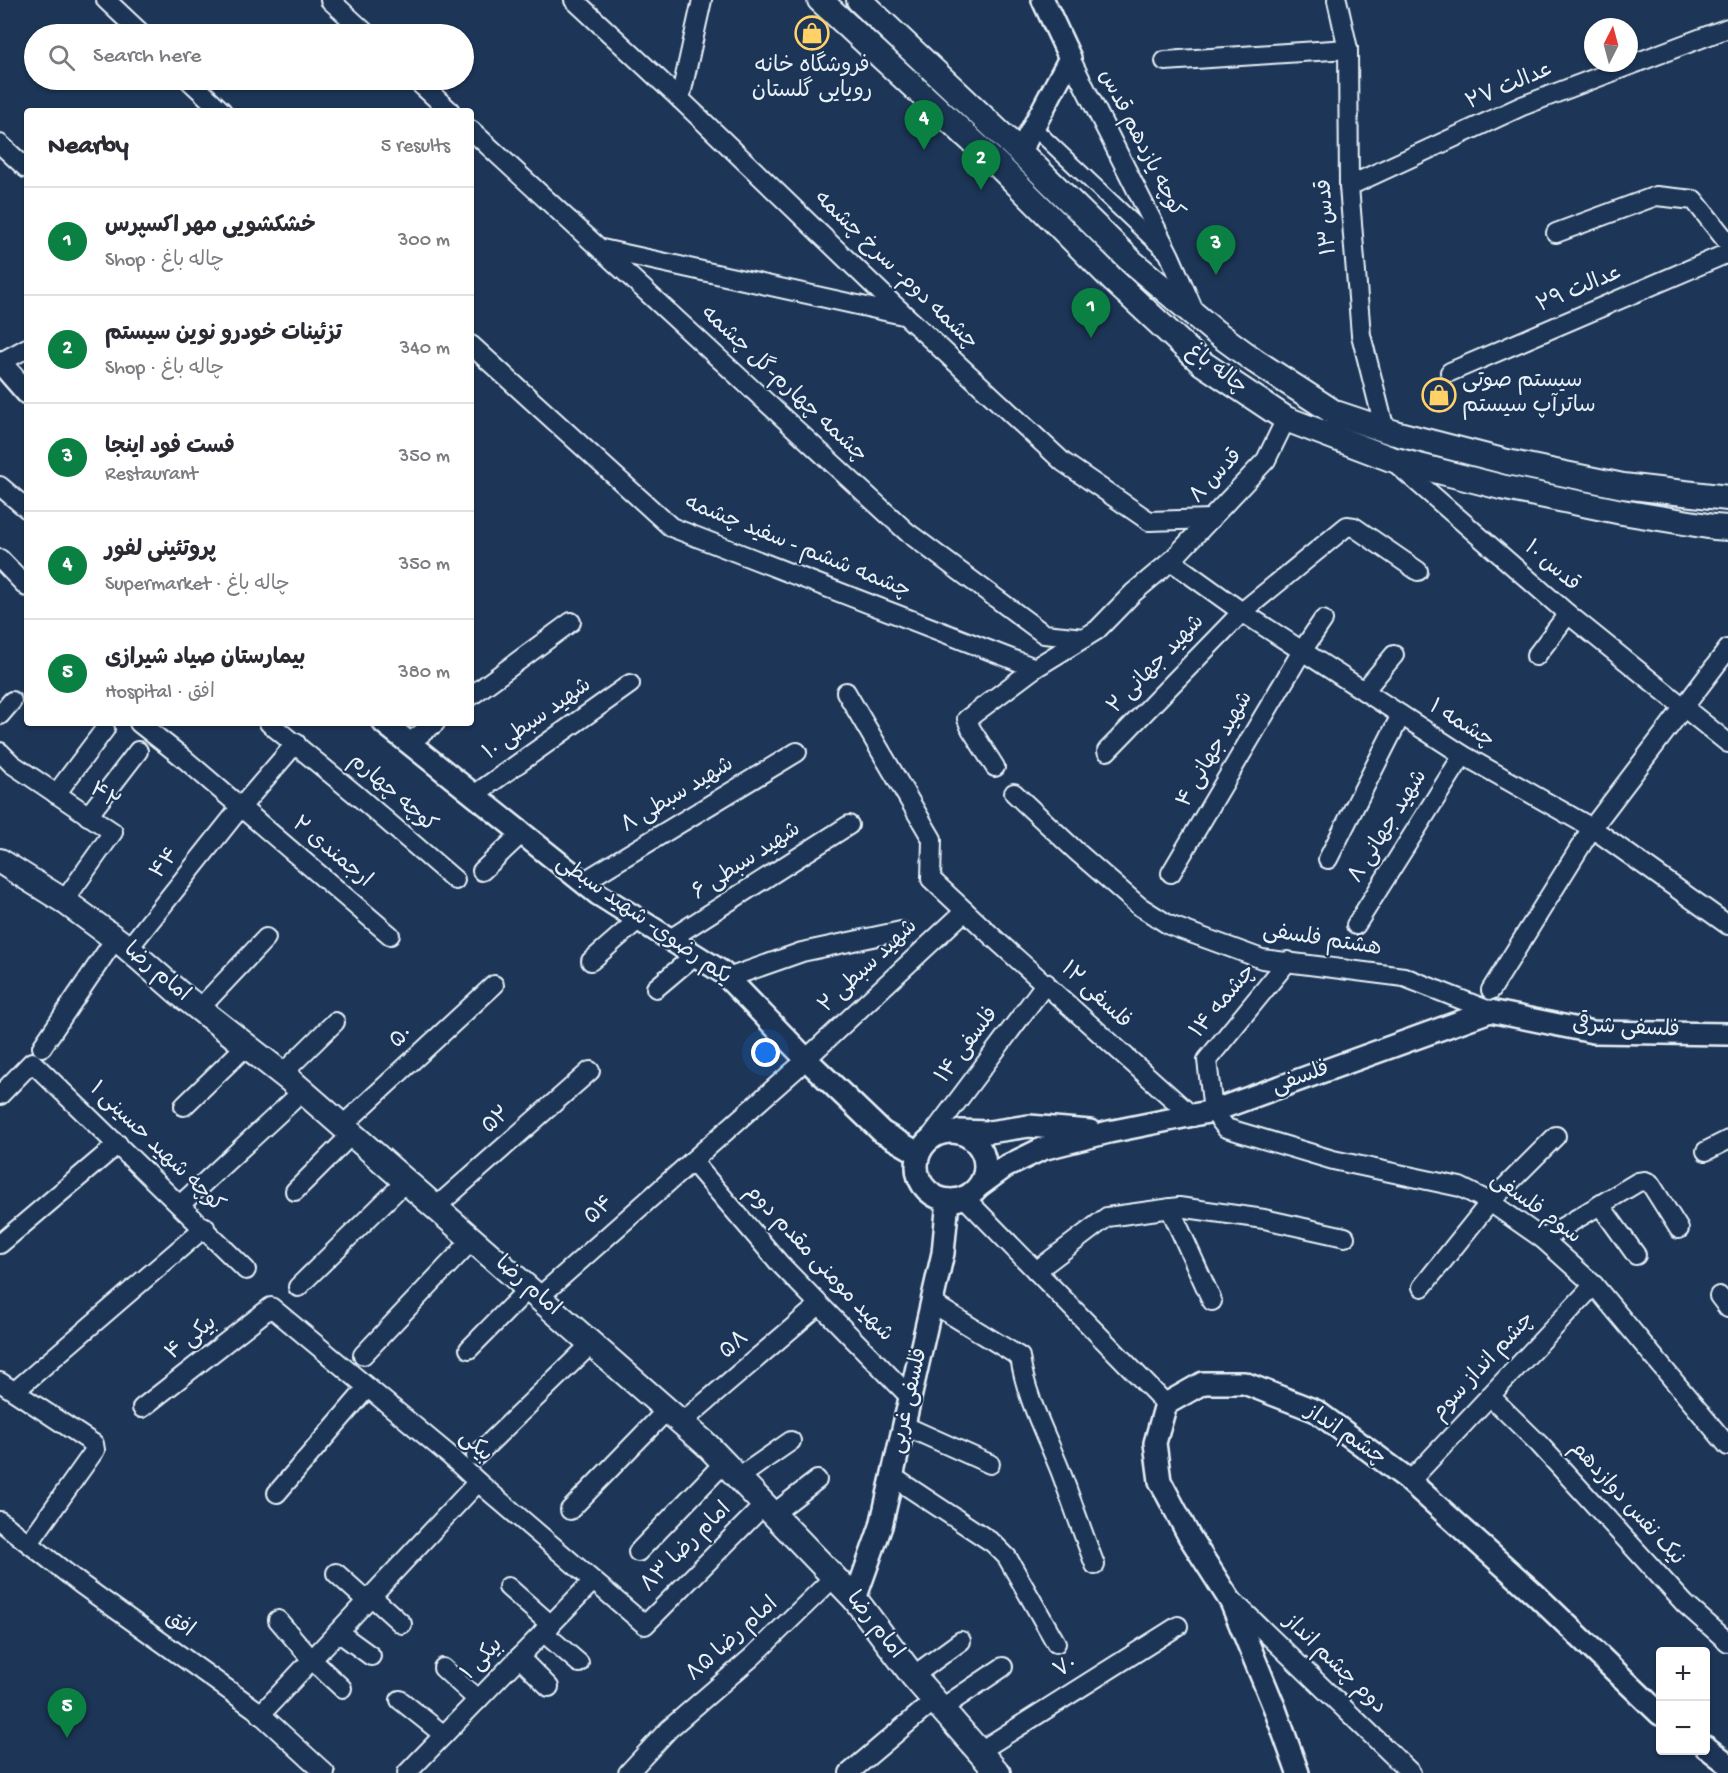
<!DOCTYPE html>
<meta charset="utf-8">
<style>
body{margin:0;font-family:"Gochi Hand","Playpen Sans Arabic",sans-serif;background:#f7f7f7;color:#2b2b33}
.controls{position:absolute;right:18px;bottom:18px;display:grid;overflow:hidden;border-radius:6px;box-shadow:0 2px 4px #0004}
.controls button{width:54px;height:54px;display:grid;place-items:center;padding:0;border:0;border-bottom:2px solid #e1e1e2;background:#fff;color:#2b2b33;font:30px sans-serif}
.compass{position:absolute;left:1584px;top:18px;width:54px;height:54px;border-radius:50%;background:#fff;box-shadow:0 2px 4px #0004;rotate:6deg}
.you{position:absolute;left:766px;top:1053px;width:21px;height:21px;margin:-15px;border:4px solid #fff;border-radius:50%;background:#1a73e8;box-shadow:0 0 0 9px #1a73e833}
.badge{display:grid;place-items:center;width:39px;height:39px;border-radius:50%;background:#0b8043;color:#fff;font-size:20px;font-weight:700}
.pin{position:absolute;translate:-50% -50px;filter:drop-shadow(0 2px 3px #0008)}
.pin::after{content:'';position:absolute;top:32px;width:21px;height:18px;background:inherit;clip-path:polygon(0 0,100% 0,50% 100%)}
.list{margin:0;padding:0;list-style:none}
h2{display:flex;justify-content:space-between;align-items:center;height:78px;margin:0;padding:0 24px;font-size:26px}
h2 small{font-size:20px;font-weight:400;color:#7c7c81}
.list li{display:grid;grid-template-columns:39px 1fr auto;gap:18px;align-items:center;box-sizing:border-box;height:108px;padding:0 24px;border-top:2px solid #e1e1e2}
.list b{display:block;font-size:22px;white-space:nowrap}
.list p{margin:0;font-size:20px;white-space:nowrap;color:#7c7c81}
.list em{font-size:20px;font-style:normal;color:#7c7c81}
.icon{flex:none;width:33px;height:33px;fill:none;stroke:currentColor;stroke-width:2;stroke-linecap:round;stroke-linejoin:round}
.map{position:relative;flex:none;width:1728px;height:1773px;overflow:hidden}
.search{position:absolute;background:#fff;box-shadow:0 2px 4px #0004;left:24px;top:24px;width:450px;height:66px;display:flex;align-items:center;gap:15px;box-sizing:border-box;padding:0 21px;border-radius:33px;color:#7c7c81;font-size:22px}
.panel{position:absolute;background:#fff;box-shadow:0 2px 4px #0004;left:24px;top:108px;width:450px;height:618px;border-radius:6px}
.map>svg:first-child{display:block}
</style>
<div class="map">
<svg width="1728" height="1773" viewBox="0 0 1728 1773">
<rect width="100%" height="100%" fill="#1d3557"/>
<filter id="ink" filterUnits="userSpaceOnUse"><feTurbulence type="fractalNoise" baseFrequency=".0167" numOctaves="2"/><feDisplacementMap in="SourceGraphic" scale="12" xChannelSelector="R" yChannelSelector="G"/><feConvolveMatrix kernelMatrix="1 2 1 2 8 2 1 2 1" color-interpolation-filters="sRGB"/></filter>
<g filter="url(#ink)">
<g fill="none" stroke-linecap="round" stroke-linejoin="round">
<defs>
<path id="pedestrian" d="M1033,127l131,124"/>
<g id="minor">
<path d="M106,0l36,34"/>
<path d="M330,0l37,34"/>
<path d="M574,0l106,99 212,204 171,159 86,59 62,-2"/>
<path d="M1337,0l11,49 1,137 12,149 24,95"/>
<path d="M1070,58l100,198 25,57"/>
<path d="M1165,61l183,-12"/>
<path d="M189,80l33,31"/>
<path d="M416,80l34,31"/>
<path d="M680,99l22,-99"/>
<path d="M471,130l436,402 137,102 40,4"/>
<path d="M0,144l27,25"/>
<path d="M1349,186l173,-80 206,-78"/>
<path d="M1556,233l100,-37 38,4 34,43"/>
<path d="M602,249l301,66"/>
<path d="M471,345l200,182 364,141 62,-38 36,-37 38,-32 95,-101 20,-41"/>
<path d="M1,362l26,-14"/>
<path d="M1450,372l278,-119"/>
<path d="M1392,460l176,154 160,129"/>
<path d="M0,486l27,23"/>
<path d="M0,559l27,28"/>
<path d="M1171,561l71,51 221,143 129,73 136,97"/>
<path d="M1536,656l32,-42"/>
<path d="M1364,691l30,-36"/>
<path d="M846,692l86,147 -1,40 65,61 197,177"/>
<path d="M471,696l100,-74"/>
<path d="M0,715l12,-14"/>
<path d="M139,723l42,33 209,179"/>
<path d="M269,723l90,74 96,83"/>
<path d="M409,743l26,-20"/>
<path d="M1107,751l135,-139 105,-86 7,1 64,44"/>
<path d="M0,752l12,12 101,68 -49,69"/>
<path d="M995,767l-24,-38 -4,-10 68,-51"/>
<path d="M1014,793l62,58 63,55 30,19 93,34 142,18 86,34"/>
<path d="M56,794l49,-65"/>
<path d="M474,795l156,-111"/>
<path d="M88,816l50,-65"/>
<path d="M1328,859l73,-144"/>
<path d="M482,871l40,-38"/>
<path d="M1171,873l131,-222 21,-31"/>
<path d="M583,882l214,-130"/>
<path d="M1356,925l107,-170"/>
<path d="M670,939l179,-114"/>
<path d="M128,949l112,-141 56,-65"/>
<path d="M591,961l47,-41"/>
<path d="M1288,961l-81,99 6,51 13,17 107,32 127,27 30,15 53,37 51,46 134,161"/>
<path d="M728,978l74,-26 99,-21"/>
<path d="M656,988l39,-33"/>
<path d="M1491,990l101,-162 136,-179"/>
<path d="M199,1009l67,-71"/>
<path d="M42,1047l73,-108"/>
<path d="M806,1059l159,-148"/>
<path d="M282,1074l53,-52"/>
<path d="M0,1095l32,-33 214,208"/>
<path d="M184,1106l62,-60"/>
<path d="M342,1126l152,-141"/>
<path d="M929,1139l117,-156"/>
<path d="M1706,1151l22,-11"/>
<path d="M692,1161l88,103 131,134"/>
<path d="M295,1191l57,-57"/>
<path d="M963,1196l203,208"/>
<path d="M181,1204l122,-113"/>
<path d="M1600,1205l36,50"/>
<path d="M436,1207l154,-136"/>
<path d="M1170,1208l42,93"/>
<path d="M1543,1239l95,-57 7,-1 5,2 29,46"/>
<path d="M0,1244l118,-100"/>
<path d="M1036,1271l71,-54 72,-10 85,12 81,18"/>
<path d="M298,1287l108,-106"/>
<path d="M1422,1287l68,-85 66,-66"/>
<path d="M1719,1296l9,12"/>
<path d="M539,1297l258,-229"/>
<path d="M932,1303l88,54c6,41 25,75 40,113 12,32 23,64 35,95"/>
<path d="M469,1349l60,-61"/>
<path d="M363,1355l110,-116"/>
<path d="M0,1382l94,62 1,6 -66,93"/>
<path d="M15,1391l190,-164"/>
<path d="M1490,1396l49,48 146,160 43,38"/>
<path d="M142,1408l129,-101 178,148 29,27 167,143 119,-120"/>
<path d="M681,1423l138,-118"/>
<path d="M905,1426l85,38"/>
<path d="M476,1456l116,-113"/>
<path d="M893,1477l100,66 14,14 49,86"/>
<path d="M738,1478l53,-37"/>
<path d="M1410,1481l184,-196"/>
<path d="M277,1493l90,-105"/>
<path d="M570,1510l97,-100"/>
<path d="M773,1514l44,-34"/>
<path d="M0,1521l82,64 173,124 70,64"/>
<path d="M638,1552l86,-89"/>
<path d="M336,1573l31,28"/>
<path d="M508,1587l43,38"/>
<path d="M371,1596l31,28"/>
<path d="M1231,1599l180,174"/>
<path d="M278,1620l34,40 30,28"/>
<path d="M338,1632l33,24"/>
<path d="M543,1632l36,31"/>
<path d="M519,1657l30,30"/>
<path d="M443,1668l35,32"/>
<path d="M913,1676l48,-35"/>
<path d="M400,1700l44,35"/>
<path d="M942,1708l61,-41"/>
<path d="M260,1715l218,-233"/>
<path d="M980,1751l198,-125"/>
<path d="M407,1773l186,-192"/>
<path d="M628,1773l41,-44 83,-72 82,-80"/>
<path d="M849,1773l86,-73"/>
</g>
<g id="tertiary">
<path d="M1020,152l50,-94 -27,-58"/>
<path d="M0,362l27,31"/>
<path d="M384,723l214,171 124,78 84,87 76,73 36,21"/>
<path d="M960,1131l29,1 40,-6 61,5"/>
<circle cx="951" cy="1166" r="34"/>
<path d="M979,1186l26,-19 37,-18 67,-17 104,-21 277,-100 103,21 135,2"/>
<path d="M855,1599l26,-73 62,-273 5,-53"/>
<path d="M1706,1747l22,17"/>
<path d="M1298,1773l-23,-64 -44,-107 -42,-66 -29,-55 -5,-38 11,-39 37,-21h41l72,28 89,66 131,118 124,119"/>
</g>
<g id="secondary">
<path d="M820,0l177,164 116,116 89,83 84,56 105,40 110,28 121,25 92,15 14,1"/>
<path d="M859,0l161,152 113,111 81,68 41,30 80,52 60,20 112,29 116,24 105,12"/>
<path d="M0,861l64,40 60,44 55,48 111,87 417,365 148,154 58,77 85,97"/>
</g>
</defs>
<use href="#pedestrian" stroke="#e8f1f8" stroke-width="18"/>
<use href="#minor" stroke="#e8f1f8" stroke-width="22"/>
<use href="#tertiary" stroke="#e8f1f8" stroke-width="26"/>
<use href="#secondary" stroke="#e8f1f8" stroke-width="28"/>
<use href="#pedestrian" stroke="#1d3557" stroke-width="14"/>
<use href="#minor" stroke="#1d3557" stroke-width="18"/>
<use href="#tertiary" stroke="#1d3557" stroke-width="21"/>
<use href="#secondary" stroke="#1d3557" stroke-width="24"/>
</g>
</g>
<defs>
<symbol id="shop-ring" viewBox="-11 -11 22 22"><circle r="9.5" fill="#1d3557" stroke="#ffd166" stroke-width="1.5"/><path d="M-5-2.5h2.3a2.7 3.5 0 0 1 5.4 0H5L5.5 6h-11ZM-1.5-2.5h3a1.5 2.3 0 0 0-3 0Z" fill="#ffd166"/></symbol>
</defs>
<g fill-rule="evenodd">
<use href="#shop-ring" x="793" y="14" width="38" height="38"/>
<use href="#shop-ring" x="1420" y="376" width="38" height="38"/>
</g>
<g text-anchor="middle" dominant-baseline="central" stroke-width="4.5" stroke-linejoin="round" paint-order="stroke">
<g font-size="22" fill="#e8f1f8" stroke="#1d3557">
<text x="812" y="67">فروشگاه خانه<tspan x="812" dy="25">رویایی گلستان</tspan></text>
<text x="1462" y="382" text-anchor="start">سیستم صوتی<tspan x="1462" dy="25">ساترآپ سیستم</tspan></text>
</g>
<g font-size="22" fill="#e8f1f8" stroke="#1d3557">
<text transform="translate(1510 87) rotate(-23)">عدالت ۲۷</text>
<text transform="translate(1140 144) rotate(63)">کوچه یازدهم قدس</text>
<text transform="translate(1328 217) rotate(-94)">قدس ۱۳</text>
<text transform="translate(895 271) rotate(44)">چشمه دوم- سرخ چشمه</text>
<text transform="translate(1580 290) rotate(-23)">عدالت ۲۹</text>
<text transform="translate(1216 370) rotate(37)">چاله باغ</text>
<text transform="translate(783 385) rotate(43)">چشمه چهارم-گل چشمه</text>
<text transform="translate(1217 477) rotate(-47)">قدس ۸</text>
<text transform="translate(797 548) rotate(22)">چشمه ششم - سفید چشمه</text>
<text transform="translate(1551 567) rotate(41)">قدس ۱۰</text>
<text transform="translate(1157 665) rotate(-46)">۲ شهید جهانی</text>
<text transform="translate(538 720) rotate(-35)">۱۰ شهید سبطی</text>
<text transform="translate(1461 725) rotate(32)">چشمه ۱</text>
<text transform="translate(1216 750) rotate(-60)">۴ شهید جهانی</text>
<text transform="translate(392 794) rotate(41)">کوچه چهارم</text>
<text transform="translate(678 796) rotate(-31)">۸ شهید سبطی</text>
<text transform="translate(104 797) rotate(34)">۴۲</text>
<text transform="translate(1389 827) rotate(-58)">۸ شهید جهانی</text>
<text transform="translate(331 853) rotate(40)">۲ ارجمندی</text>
<text transform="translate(747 862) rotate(-33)">۶ شهید سبطی</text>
<text transform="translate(166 864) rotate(-52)">۴۴</text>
<text transform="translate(643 921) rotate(35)">یکم رضوی- شهید سبطی</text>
<text transform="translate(1322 941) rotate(9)">هشتم فلسفی</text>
<text transform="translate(869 967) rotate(-43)">۲ شهید سبطی</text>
<text transform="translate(156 973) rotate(40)">امام رضا</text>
<text transform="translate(1095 996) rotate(43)">۱۲ فلسفی</text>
<text transform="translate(1224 1002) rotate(-50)">۱۴ چشمه</text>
<text transform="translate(1626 1029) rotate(3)">فلسفی شرقی</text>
<text transform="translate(402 1038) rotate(-43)">۵۰</text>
<text transform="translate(968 1046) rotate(-53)">۱۴ فلسفی</text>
<text transform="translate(1301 1079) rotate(-20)">فلسفی</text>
<text transform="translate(497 1121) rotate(-41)">۵۲</text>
<text transform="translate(156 1148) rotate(44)">کوچه شهید حسینی ۱</text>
<text transform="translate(1535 1209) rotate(36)">سوم فلسفی</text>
<text transform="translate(600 1211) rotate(-42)">۵۴</text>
<text transform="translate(818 1264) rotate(47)">شهید مومنی مقدم دوم</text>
<text transform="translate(527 1287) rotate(41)">امام رضا</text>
<text transform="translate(192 1339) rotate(-38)">۴ بیکی</text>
<text transform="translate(735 1346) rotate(-41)">۵۸</text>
<text transform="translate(1484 1367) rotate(-47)">چشم انداز سوم</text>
<text transform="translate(910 1401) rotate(-77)">فلسفی غربی</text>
<text transform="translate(1345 1436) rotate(34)">چشم انداز</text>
<text transform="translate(475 1447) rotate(42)">بیکی</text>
<text transform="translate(1626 1504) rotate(48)">نیک نفس دوازدهم</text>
<text transform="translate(687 1548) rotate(-45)">امام رضا ۸۳</text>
<text transform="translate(179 1625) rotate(36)">افق</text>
<text transform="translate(874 1626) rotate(52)">امام رضا</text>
<text transform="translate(733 1640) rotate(-42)">امام رضا ۸۵</text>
<text transform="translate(483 1660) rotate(-46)">۱ بیکی</text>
<text transform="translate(1334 1665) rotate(44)">دوم چشم انداز</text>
<text transform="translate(1066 1668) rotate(-32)">۷۰</text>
</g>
</g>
</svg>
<div class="controls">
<button>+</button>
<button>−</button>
</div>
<svg class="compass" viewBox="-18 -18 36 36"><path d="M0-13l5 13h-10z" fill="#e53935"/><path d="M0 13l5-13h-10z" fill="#7c7c81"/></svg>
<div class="you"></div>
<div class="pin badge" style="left:1091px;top:338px">1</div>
<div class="pin badge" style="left:981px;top:190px">2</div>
<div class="pin badge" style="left:1216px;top:275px">3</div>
<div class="pin badge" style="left:924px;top:150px">4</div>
<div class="pin badge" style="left:67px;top:1738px">5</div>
<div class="search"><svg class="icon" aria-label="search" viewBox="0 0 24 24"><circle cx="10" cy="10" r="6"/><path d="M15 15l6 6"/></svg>Search here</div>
<section class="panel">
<h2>Nearby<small>5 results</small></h2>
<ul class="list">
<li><span class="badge">1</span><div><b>خشکشویی مهر اکسپرس</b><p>Shop · چاله باغ</p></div><em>300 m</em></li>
<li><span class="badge">2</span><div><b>تزئینات خودرو نوین سیستم</b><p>Shop · چاله باغ</p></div><em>340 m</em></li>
<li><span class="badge">3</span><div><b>فست فود اينجا</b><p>Restaurant</p></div><em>350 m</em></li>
<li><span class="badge">4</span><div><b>پروتئینی لفور</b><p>Supermarket · چاله باغ</p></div><em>350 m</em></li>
<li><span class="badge">5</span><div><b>بیمارستان صیاد شیرازی</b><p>Hospital · افق</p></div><em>380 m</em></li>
</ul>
</section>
</div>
